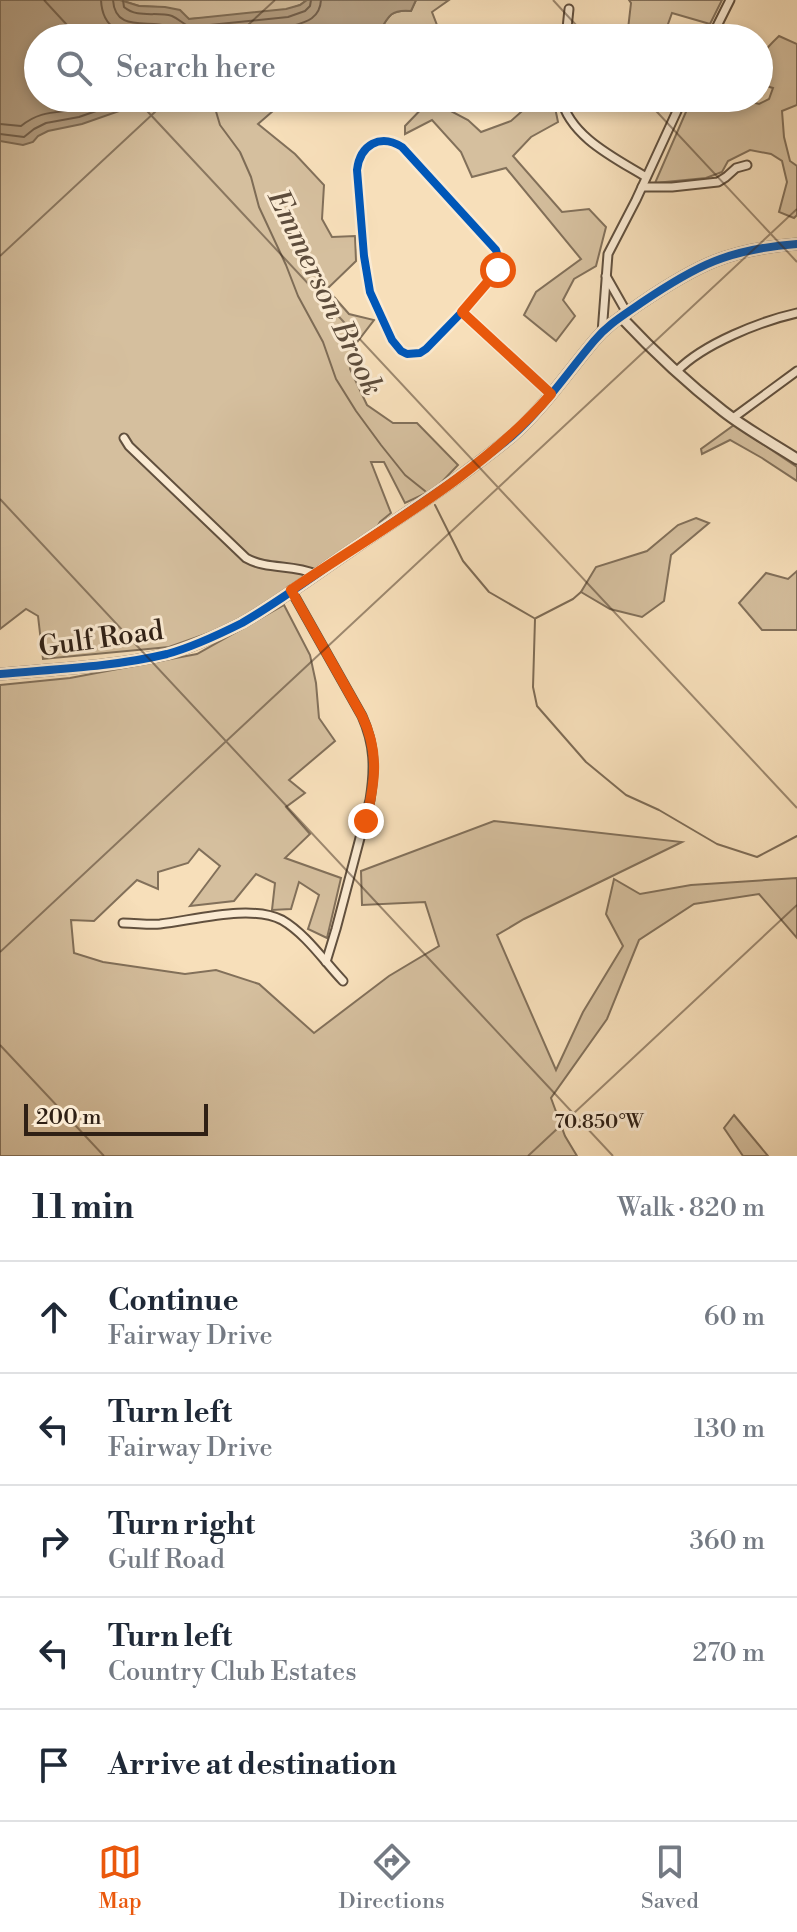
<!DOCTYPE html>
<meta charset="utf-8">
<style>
body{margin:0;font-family:"Libre Bodoni",serif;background:#f6f6f7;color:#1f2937}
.scale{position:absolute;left:24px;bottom:20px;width:184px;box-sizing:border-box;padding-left:8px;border:4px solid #2f2015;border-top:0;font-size:22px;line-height:28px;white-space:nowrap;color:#2f2015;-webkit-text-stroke:6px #faead2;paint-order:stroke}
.stop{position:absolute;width:24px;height:24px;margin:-18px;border:6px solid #ea580c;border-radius:50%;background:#fff}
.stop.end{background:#ea580c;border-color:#fff;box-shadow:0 2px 8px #0008}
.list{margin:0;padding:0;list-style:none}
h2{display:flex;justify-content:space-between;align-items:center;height:104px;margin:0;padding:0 32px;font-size:34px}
h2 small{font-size:26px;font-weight:400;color:#747a83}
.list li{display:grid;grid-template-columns:52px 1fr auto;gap:24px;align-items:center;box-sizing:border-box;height:112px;padding:0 32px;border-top:2px solid #e0e1e3}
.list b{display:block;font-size:30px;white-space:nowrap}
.list p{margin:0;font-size:26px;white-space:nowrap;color:#747a83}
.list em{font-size:26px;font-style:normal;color:#747a83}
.icon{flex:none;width:44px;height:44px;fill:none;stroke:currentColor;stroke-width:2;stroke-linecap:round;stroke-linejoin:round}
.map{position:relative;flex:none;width:797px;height:1156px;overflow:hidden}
.search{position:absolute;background:#fff;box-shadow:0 4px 12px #0003;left:24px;right:24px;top:24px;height:88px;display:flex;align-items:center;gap:20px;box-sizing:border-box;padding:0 28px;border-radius:44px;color:#747a83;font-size:30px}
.sheet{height:664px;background:#fff}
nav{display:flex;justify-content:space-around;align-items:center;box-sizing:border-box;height:112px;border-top:2px solid #e0e1e3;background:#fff;font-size:22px;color:#747a83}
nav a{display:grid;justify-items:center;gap:4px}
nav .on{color:#ea580c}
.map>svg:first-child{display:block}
</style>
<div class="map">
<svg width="797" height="1156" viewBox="0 0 797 1156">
<rect width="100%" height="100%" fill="#f7dfba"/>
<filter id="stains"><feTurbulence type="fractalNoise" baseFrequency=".0025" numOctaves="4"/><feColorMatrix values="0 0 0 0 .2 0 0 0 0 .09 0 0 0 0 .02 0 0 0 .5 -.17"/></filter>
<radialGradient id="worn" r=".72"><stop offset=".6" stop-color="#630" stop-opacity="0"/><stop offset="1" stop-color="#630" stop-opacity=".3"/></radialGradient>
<g fill="#d5bf9e" stroke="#82705a" stroke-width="2">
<path d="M120,0h187l-7,5 -38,16 -44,-4 -29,2 -32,-12 -18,-1z"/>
<path d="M416,0h33l-17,12 10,26h-78l15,-5c9,-17 12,-24 32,-22z"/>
<path d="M629,0h93l-12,24 -38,-11 -9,25h-9l-26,-9 3,-26z"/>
<path d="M779,36l18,8v61l-15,6 2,26 6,24 7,5v49l-3,3 -15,-6 8,-30 -5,-21 -11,-7 -21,-4 -22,11 -6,11 -16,6 -51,5 37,-85h43l24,6 10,-5 4,-11 -14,-4c0,-28 0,-29 20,-48z"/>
<path d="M138,98h181l-9,8 -29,-2 -23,20 37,30 29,31 -2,34 10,18 23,-1 1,25 -29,28 22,25 25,6 -19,25 -5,24 17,36 26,18h24l41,42 -23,24 -30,14 -21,-41h-13l20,51 -11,9 -6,10 -137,91 -68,24 -126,12 -5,-43 -12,-7 -26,20v-491z"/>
<path d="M530,98h23l5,24 -27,15 -18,19 49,56 27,-3 17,18 -10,39 -22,13 -11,21 12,16 -19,25 -32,-26 12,-23 45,-33 -75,-91 -34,9 -11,-25 -29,-32 -27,14v-8l25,-26 38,20 13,12 30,-11 19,-17z"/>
<path d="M734,425l63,42v14l-35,-23 -32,-18 -28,14 -1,-5z"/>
<path d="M696,518l13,5 -38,32 -7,46 -22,16 -32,-8 -29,-17 15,-25 51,-16 31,-26z"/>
<path d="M797,571v59h-35l-23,-27 27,-30 22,6z"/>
<path d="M284,605l26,50 6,28 3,35 16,23 -46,39 16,13 -19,14 24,27 -25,24 56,20 -14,60 -19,-9 11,-34 -20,-13 -8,27 -19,1 3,-27 -19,-9 -22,27 -44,5 30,-40 -21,-17 -11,14 -30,9v17l-21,-9 -43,41 -23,-1 3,33 29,9 82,12 31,-4 43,14 55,49 75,-57 50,-30 -14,-44 -63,3 -1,-34 133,-50 188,21 -158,77 -27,16 59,135 27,-58 40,-66 -17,-32 8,-35 26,15 51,-9 106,-7v60l-38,-44 -65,10 -55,36 -32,79 -56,79 14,38 12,20h-577v-471l70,-7 127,-24z"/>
<path d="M734,1115l34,41h-25l-19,-28z"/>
</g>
<path fill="#b39e82" stroke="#7e6c56" stroke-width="2" d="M0,0h120l19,6 26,1 15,3 9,9 97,-10 14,-4 7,-5h109l-5,11c-20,-2 -23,5 -32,22l-15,5h-326v60h100l-5,3 -5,7 -46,16 -34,7 -10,5 -5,6 -10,3 -23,-4z"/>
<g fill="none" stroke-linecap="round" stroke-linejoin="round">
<g stroke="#715f4c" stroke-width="2">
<path d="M101,0c2,41 37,32 65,38"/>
<path d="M113,0c2,32 33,20 54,26 9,2 13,9 23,11l102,-11c15,-4 28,-8 29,-26"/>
<path d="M123,0l1,7c14,12 32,4 48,9 7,3 11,8 18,11l98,-10 17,-6 5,-5 1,-6"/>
<path d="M0,124l21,2c15,-12 26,-13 44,-15 12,-2 26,-9 38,-13"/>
<path d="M0,134l24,3 10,-8 12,-6 33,-6 43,-15 3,-4"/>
</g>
<g stroke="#7e6c56" stroke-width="2">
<path d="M212,98l8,27 20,27 11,25 8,30 27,58 12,31 25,46 13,37 20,32 25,34 24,30 20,16"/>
<path d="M435,505l28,56 26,31 45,26"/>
<path d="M536,618l37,-19 8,-7"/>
<path d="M535,619l-2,68 4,19 49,56 40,33 33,15 58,34 40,13 40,-21"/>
</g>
<defs>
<g id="minor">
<path d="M566,38l3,-29"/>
<path d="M711,38l19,-38"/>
<path d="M561,98c9,39 54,60 85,79"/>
<path d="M642,187h30l46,-5 8,-5 10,-9 11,-3"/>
<path d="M606,276l21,37"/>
<path d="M462,312l36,-42 2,-7 -4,-13 -94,-103c-22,-14 -42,-2 -45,23l7,86 6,36 22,48 9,11 6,3 13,-1 6,-4 36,-37 89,82"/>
<path d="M602,333l6,-79 28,-54 47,-102"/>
<path d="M677,371c26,-27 84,-50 120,-58"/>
<path d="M733,418l64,-47"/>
<path d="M124,438l5,8 117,112c21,12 47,6 69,16"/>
<path d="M291,590l71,126c13,29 13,53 8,84l-34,129 -10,33"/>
<path d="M123,923c13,0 25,2 37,1 35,-4 91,-20 122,-4 24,14 42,41 61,61"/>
</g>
<g id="tertiary">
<path d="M621,317c31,33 66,66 102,94 23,18 49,32 74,48"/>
<path d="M0,674c55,-5 113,-7 167,-20 26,-7 51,-19 75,-31 38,-22 74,-49 111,-74 53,-36 108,-71 158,-112 32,-28 56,-64 83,-96 13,-16 30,-26 47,-38 56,-38 88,-54 156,-59"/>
</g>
</defs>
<use href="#minor" stroke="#61503e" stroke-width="11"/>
<use href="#tertiary" stroke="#61503e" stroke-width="13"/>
<use href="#minor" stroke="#faead2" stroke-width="7"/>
<use href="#tertiary" stroke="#faead2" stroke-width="9"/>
<defs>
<g id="cycleway">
<path d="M462,312l36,-42 2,-7 -4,-13 -94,-103c-22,-14 -42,-2 -45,23l7,86 6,36 22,48 9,11 6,3 13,-1 6,-4 36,-37 89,82"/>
<path d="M0,674c55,-5 113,-7 167,-20 26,-7 51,-19 75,-31 38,-22 74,-49 111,-74 53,-36 108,-71 158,-112 32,-28 56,-64 83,-96 13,-16 30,-26 47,-38 56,-38 88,-54 156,-59"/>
</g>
</defs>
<use href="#cycleway" stroke="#faead2" stroke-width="13"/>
<use href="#cycleway" stroke="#0057b8" stroke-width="8"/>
</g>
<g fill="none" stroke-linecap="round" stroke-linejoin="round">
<path stroke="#ea580c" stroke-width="10" d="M366,821c9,-39 14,-68 -4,-105l-71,-126c87,-59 191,-116 260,-196l-89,-82 36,-42"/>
</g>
<path fill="none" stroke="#2f2015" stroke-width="2" stroke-opacity="0.45" d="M44,0l35,38M553,0l35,38M234,38l41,-38M135,98l662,710M644,98l153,164M0,256l170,-158M0,499l613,657M0,952l797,-743M0,1045l104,111M528,1156l269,-251"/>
<g text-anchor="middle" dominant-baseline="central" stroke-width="6" stroke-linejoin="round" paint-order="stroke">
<g font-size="28" fill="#2f2015" stroke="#faead2">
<text transform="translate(101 639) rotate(-8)">Gulf Road</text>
</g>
<g font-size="30" font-style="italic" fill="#5d4c3b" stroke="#faead2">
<text transform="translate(325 293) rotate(64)">Emmerson Brook</text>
</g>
</g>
<g font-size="20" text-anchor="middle" fill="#2f2015" stroke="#faead2" stroke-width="6" stroke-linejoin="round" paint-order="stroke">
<text x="599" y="1128">70.850°W</text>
</g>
<rect width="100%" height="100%" filter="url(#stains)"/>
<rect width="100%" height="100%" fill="url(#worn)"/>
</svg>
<div class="scale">200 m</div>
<div class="stop" style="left:498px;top:270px"></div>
<div class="stop end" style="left:366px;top:821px"></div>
<div class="search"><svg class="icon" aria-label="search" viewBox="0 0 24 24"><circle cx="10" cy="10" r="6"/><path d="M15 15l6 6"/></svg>Search here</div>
</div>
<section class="sheet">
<h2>11 min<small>Walk · 820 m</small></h2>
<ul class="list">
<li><svg class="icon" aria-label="ahead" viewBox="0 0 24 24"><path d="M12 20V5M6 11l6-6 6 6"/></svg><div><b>Continue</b><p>Fairway Drive</p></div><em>60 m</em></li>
<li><svg class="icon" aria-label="left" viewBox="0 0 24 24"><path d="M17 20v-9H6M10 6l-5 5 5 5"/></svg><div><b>Turn left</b><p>Fairway Drive</p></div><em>130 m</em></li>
<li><svg class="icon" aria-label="right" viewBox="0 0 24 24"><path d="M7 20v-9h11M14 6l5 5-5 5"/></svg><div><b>Turn right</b><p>Gulf Road</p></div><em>360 m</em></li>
<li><svg class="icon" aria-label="left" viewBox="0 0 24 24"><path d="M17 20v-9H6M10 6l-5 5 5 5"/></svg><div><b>Turn left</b><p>Country Club Estates</p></div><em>270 m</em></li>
<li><svg class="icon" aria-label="arrive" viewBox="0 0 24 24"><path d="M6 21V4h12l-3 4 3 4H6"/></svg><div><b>Arrive at destination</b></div></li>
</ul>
</section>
<nav>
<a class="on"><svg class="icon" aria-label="map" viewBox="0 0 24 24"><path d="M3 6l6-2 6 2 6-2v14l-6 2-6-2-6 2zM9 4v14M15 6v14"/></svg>Map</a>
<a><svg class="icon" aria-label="directions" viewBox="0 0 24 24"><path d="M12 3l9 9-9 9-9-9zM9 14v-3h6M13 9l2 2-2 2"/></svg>Directions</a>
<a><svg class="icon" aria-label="saved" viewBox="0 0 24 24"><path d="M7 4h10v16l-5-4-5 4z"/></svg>Saved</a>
</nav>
